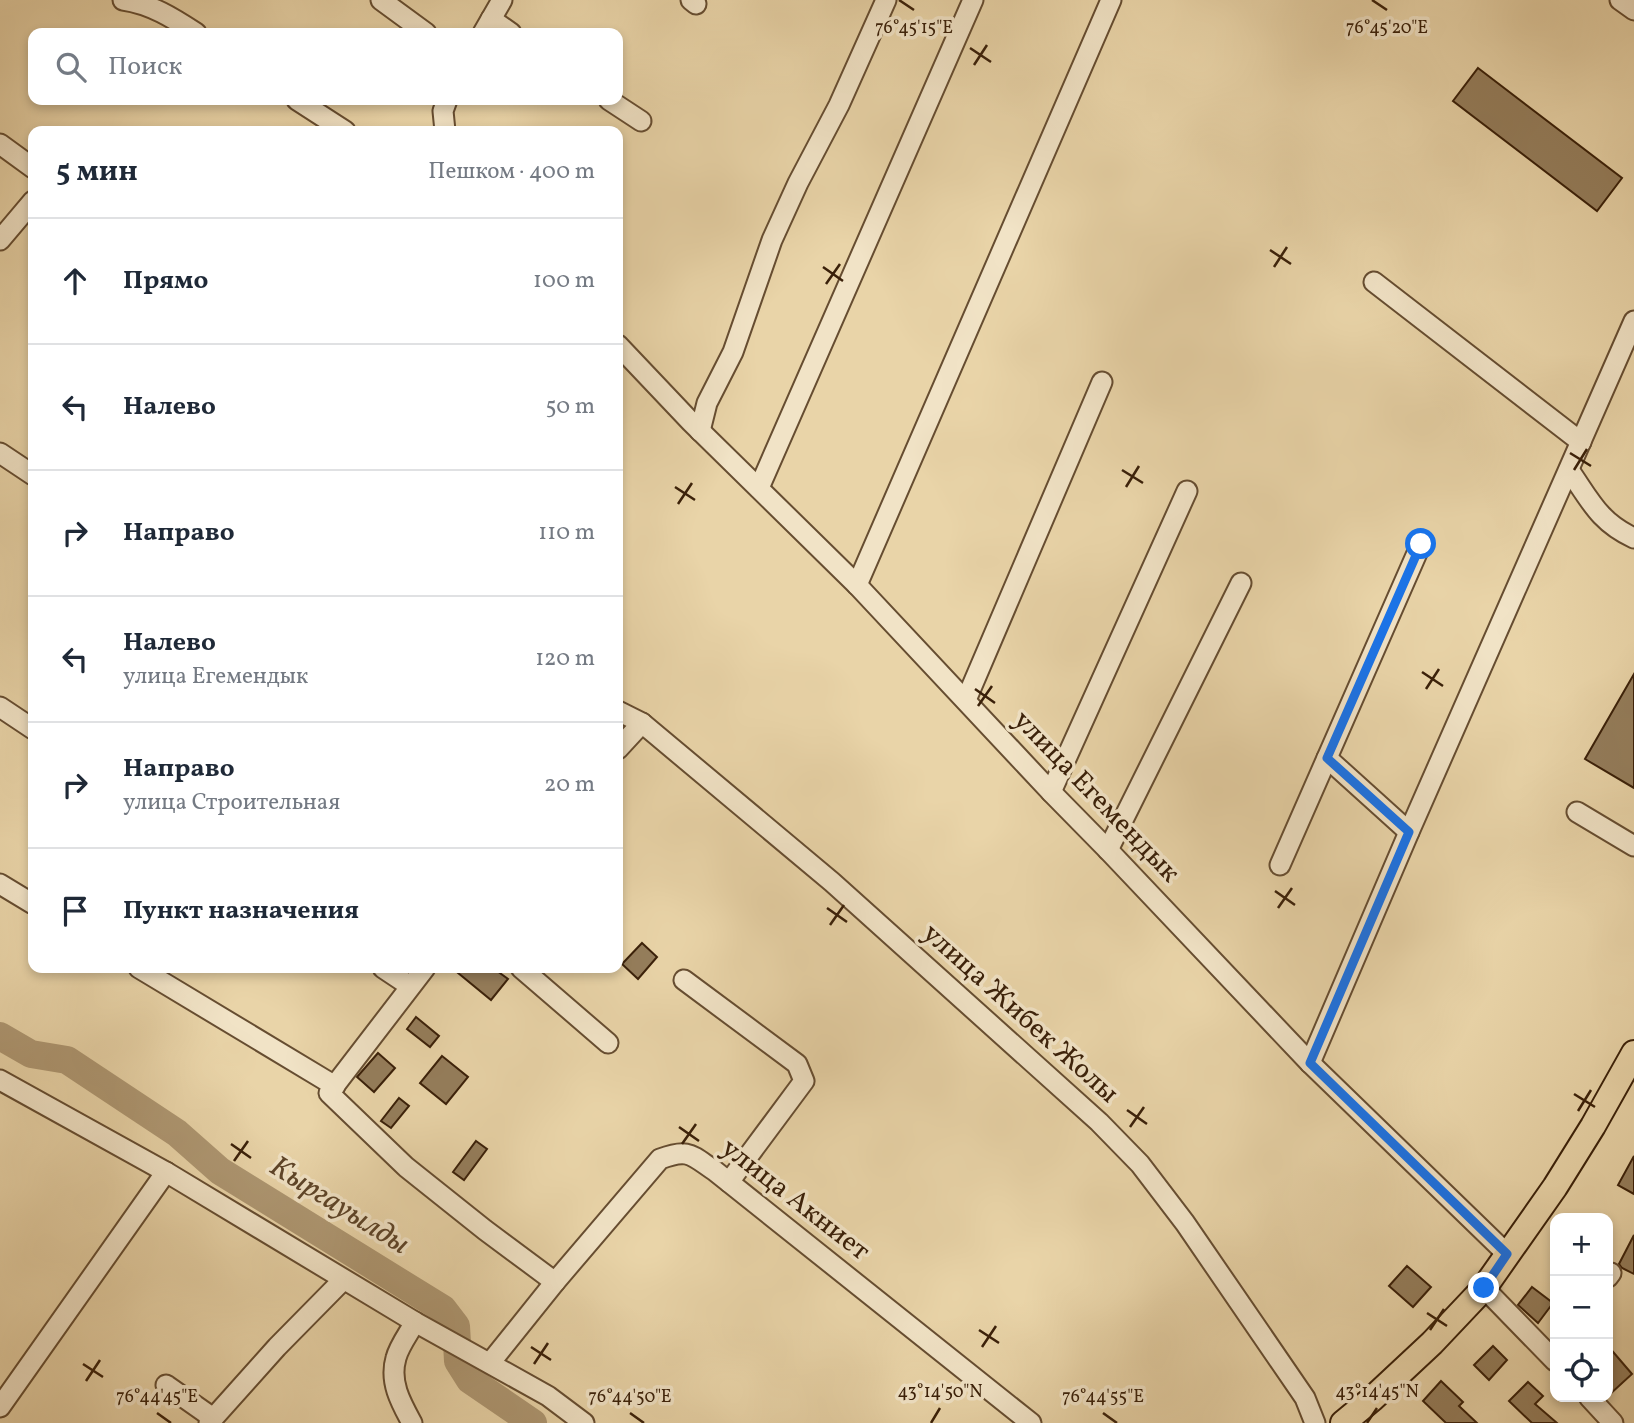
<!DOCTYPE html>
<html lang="ru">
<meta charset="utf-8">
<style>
body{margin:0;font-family:Vollkorn,serif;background:#f2f2f3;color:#1f2937}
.controls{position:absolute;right:21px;bottom:21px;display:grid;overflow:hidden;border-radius:14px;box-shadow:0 4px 10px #0003}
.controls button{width:63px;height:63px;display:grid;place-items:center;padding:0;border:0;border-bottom:2px solid #e0e1e3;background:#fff;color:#1f2937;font:35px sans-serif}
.stop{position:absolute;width:21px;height:21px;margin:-16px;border:5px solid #1a73e8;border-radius:50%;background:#fff}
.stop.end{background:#1a73e8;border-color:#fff;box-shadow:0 2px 7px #0008}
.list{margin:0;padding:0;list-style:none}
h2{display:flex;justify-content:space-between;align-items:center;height:91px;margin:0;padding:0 28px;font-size:30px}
h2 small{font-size:23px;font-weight:400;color:#747a83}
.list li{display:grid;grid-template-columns:46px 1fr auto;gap:21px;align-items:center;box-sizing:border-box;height:126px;padding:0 28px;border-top:2px solid #e0e1e3}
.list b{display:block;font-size:26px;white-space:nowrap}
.list p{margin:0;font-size:23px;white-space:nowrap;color:#747a83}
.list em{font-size:23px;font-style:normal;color:#747a83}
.icon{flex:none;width:38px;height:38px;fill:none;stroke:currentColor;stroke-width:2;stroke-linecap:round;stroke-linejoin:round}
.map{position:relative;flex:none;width:1634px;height:1423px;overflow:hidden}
.search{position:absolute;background:#fff;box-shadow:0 4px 10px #0003;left:28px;top:28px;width:595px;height:77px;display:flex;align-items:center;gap:18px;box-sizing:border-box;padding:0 24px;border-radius:14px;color:#747a83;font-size:26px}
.panel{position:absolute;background:#fff;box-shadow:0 4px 10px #0003;left:28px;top:126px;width:595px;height:847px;border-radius:14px}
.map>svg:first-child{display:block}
</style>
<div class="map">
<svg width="1634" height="1423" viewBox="0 0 1634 1423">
<rect width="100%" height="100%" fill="#e9d4a8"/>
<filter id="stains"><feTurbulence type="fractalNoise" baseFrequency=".00286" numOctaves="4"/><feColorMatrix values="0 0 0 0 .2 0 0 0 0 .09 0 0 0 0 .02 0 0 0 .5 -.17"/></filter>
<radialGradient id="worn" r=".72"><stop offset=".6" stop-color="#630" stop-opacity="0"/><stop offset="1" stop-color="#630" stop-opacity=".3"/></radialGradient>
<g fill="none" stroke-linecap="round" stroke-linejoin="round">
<path stroke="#ae9772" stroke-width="28" d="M0,1036l31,18 36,6 110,73 43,38 223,138 13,17 2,35 12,19 63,43"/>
</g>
<g fill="#957e5c" stroke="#3a2009" stroke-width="2">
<path d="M1478,68l144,110 -25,33 -144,-110z"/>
<path d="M1634,674v114l-49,-29z"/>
<path d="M642,943l15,14 -19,22 -16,-15z"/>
<path d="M452,968h41l15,11 -17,21z"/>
<path d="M416,1017l23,19 -9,11 -23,-18z"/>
<path d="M378,1053l17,15 -21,24 -17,-15z"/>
<path d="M442,1056l26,21 -22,27 -26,-21z"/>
<path d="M399,1098l10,8 -18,22 -10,-7z"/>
<path d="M476,1141l11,8 -23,31 -11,-8z"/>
<path d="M1634,1156v38l-16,-9z"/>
<path d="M1634,1235v39l-12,-6 -3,-4z"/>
<path d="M1407,1266l24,21 -18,20 -24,-21z"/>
<path d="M1532,1287l21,16 -15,20 -20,-18z"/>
<path d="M1493,1346l14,14 -18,20 -15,-15z"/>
<path d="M1608,1346l24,28 -24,22z"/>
<path d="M1441,1381l22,21 -4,4 18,17h-31l-23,-22z"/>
<path d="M1528,1382l15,14 -8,8 22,19h-25l-23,-22z"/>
</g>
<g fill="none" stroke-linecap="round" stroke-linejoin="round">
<defs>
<g id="minor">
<path d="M123,0c28,4 50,18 73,33"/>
<path d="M381,0l45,33"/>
<path d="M691,0l5,4"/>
<path d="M1620,0l14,10"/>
<path d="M491,19l20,14"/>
<path d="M483,33l19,-33"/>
<path d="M297,100l48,31"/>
<path d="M609,100l32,21"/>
<path d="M445,131l-2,-20 4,-11"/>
<path d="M0,144l33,24"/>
<path d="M0,240l33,-39"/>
<path d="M1374,282l207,160"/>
<path d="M618,345l73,77 166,163 194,207 57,58 202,213 197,191"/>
<path d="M700,431l7,-28 26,-51 39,-112 26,-57 41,-78 47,-105"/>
<path d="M0,453l33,22"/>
<path d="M1569,470c21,30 30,52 65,68"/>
<path d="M759,488l214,-488"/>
<path d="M857,585l254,-585"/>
<path d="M966,700l136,-318"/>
<path d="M0,707l33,22"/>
<path d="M618,711l24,12 190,159 267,240 41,42 45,59 120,175 10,25"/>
<path d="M618,749l24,-26"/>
<path d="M1327,758l82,74"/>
<path d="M1051,792l136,-301"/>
<path d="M1577,812l57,34"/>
<path d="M1108,850l133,-267"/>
<path d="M1280,865l141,-321"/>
<path d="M0,884l33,20"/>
<path d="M139,968l196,118"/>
<path d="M383,968l27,18"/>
<path d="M425,968l-96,125 77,74 79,63 70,52"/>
<path d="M521,968l87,75"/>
<path d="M684,980l113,84 7,17 -75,101"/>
<path d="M1310,1063l99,-231 225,-511"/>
<path d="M0,1080l166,92 249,150 133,74 36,27"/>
<path d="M1608,1277l3,-4"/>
<path d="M1484,1288l71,73"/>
<path d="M490,1363l65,-81 105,-123c29,-11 31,-4 55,12l316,252"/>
<path d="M166,1385l47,33"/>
<path d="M1589,1397l24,26"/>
<path d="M0,1407l166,-235"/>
<path d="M209,1423l68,-76 66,-67"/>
<path d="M412,1423c-11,-20 -23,-41 -16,-65 3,-12 13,-25 19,-36"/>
</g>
<path id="major" d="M1343,1423l29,-24 60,-56 52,-55 71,-101 38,-61 41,-73"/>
</defs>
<use href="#minor" stroke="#664d31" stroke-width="23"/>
<use href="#major" stroke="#3a2009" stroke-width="28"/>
<use href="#minor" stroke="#f1e3c6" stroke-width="19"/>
<use href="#major" stroke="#e9d4a8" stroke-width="24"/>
</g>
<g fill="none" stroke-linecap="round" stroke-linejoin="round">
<path stroke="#1a73e8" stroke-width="9" d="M1421,544l-94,214 82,74 -99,231 197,191 -23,34"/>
</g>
<path fill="none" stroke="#3a2009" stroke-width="2.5" d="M899,0l15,10M1372,0l15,10M970,48l21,14M974,65l13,-20M1270,250l21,14M823,267l20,14M1274,267l13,-20M826,284l14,-20M1570,453l21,13M1122,470l21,13M1574,470l13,-21M675,487l20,13M1126,487l13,-21M678,504l14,-21M1422,672l21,14M975,689l20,14M1426,689l13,-20M978,706l14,-20M1275,891l20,14M827,908l20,14M1278,908l14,-20M830,925l14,-20M1574,1094l21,13M1127,1110l20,14M1578,1111l13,-21M679,1127l20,14M1130,1127l14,-20M231,1144l20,14M682,1144l14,-20M234,1161l14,-20M1427,1313l20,13M979,1330l20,13M1430,1330l14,-21M531,1347l20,13M982,1347l14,-21M83,1364l20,13M534,1364l14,-21M86,1381l14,-21M157,1413l14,10M630,1413l14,10M1103,1413l14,10M931,1423l9,-15M1367,1423l10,-15"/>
<g text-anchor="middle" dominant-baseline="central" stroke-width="7" stroke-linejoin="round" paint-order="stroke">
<g font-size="28" fill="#3a2009" stroke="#f1e3c6">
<text transform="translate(1096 797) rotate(46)">улица Егемендык</text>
<text transform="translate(1020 1014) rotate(42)">улица Жибек Жолы</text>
<text transform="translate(795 1200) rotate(38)">улица Акниет</text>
</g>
<g font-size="30" font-style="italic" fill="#5d4428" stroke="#f1e3c6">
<text transform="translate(339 1206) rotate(32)">Кыргауылды</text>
</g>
</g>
<g font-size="18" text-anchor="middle" fill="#3a2009" stroke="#f1e3c6" stroke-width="7" stroke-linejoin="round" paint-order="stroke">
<text x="914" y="33">76°45'15"E</text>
<text x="1387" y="33">76°45'20"E</text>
<text x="940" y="1397">43°14'50"N</text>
<text x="1377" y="1397">43°14'45"N</text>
<text x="157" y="1402">76°44'45"E</text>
<text x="630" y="1402">76°44'50"E</text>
<text x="1103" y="1402">76°44'55"E</text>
</g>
<rect width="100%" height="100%" filter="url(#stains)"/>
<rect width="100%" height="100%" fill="url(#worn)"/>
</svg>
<div class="controls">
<button>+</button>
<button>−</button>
<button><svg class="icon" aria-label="locate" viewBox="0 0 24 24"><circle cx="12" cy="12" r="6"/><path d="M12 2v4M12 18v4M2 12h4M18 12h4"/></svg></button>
</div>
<div class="stop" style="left:1421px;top:544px"></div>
<div class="stop end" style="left:1484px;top:1288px"></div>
<div class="search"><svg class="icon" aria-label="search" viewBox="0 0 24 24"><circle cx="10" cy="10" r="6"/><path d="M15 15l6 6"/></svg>Поиск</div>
<section class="panel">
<h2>5 мин<small>Пешком · 400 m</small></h2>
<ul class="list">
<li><svg class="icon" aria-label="ahead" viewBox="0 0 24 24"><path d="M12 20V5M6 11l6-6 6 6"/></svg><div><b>Прямо</b></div><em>100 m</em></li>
<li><svg class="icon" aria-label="left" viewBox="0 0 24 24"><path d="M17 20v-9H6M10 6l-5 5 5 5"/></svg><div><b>Налево</b></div><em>50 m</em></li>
<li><svg class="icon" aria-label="right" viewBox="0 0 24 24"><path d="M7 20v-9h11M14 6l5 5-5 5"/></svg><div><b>Направо</b></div><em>110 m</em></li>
<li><svg class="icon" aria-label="left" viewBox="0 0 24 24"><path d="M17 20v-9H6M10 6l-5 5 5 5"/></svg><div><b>Налево</b><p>улица Егемендык</p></div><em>120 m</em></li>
<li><svg class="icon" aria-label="right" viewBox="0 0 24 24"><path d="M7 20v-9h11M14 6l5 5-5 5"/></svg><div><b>Направо</b><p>улица Строительная</p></div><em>20 m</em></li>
<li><svg class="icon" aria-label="arrive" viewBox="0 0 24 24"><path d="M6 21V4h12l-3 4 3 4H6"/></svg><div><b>Пункт назначения</b></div></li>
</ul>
</section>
</div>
